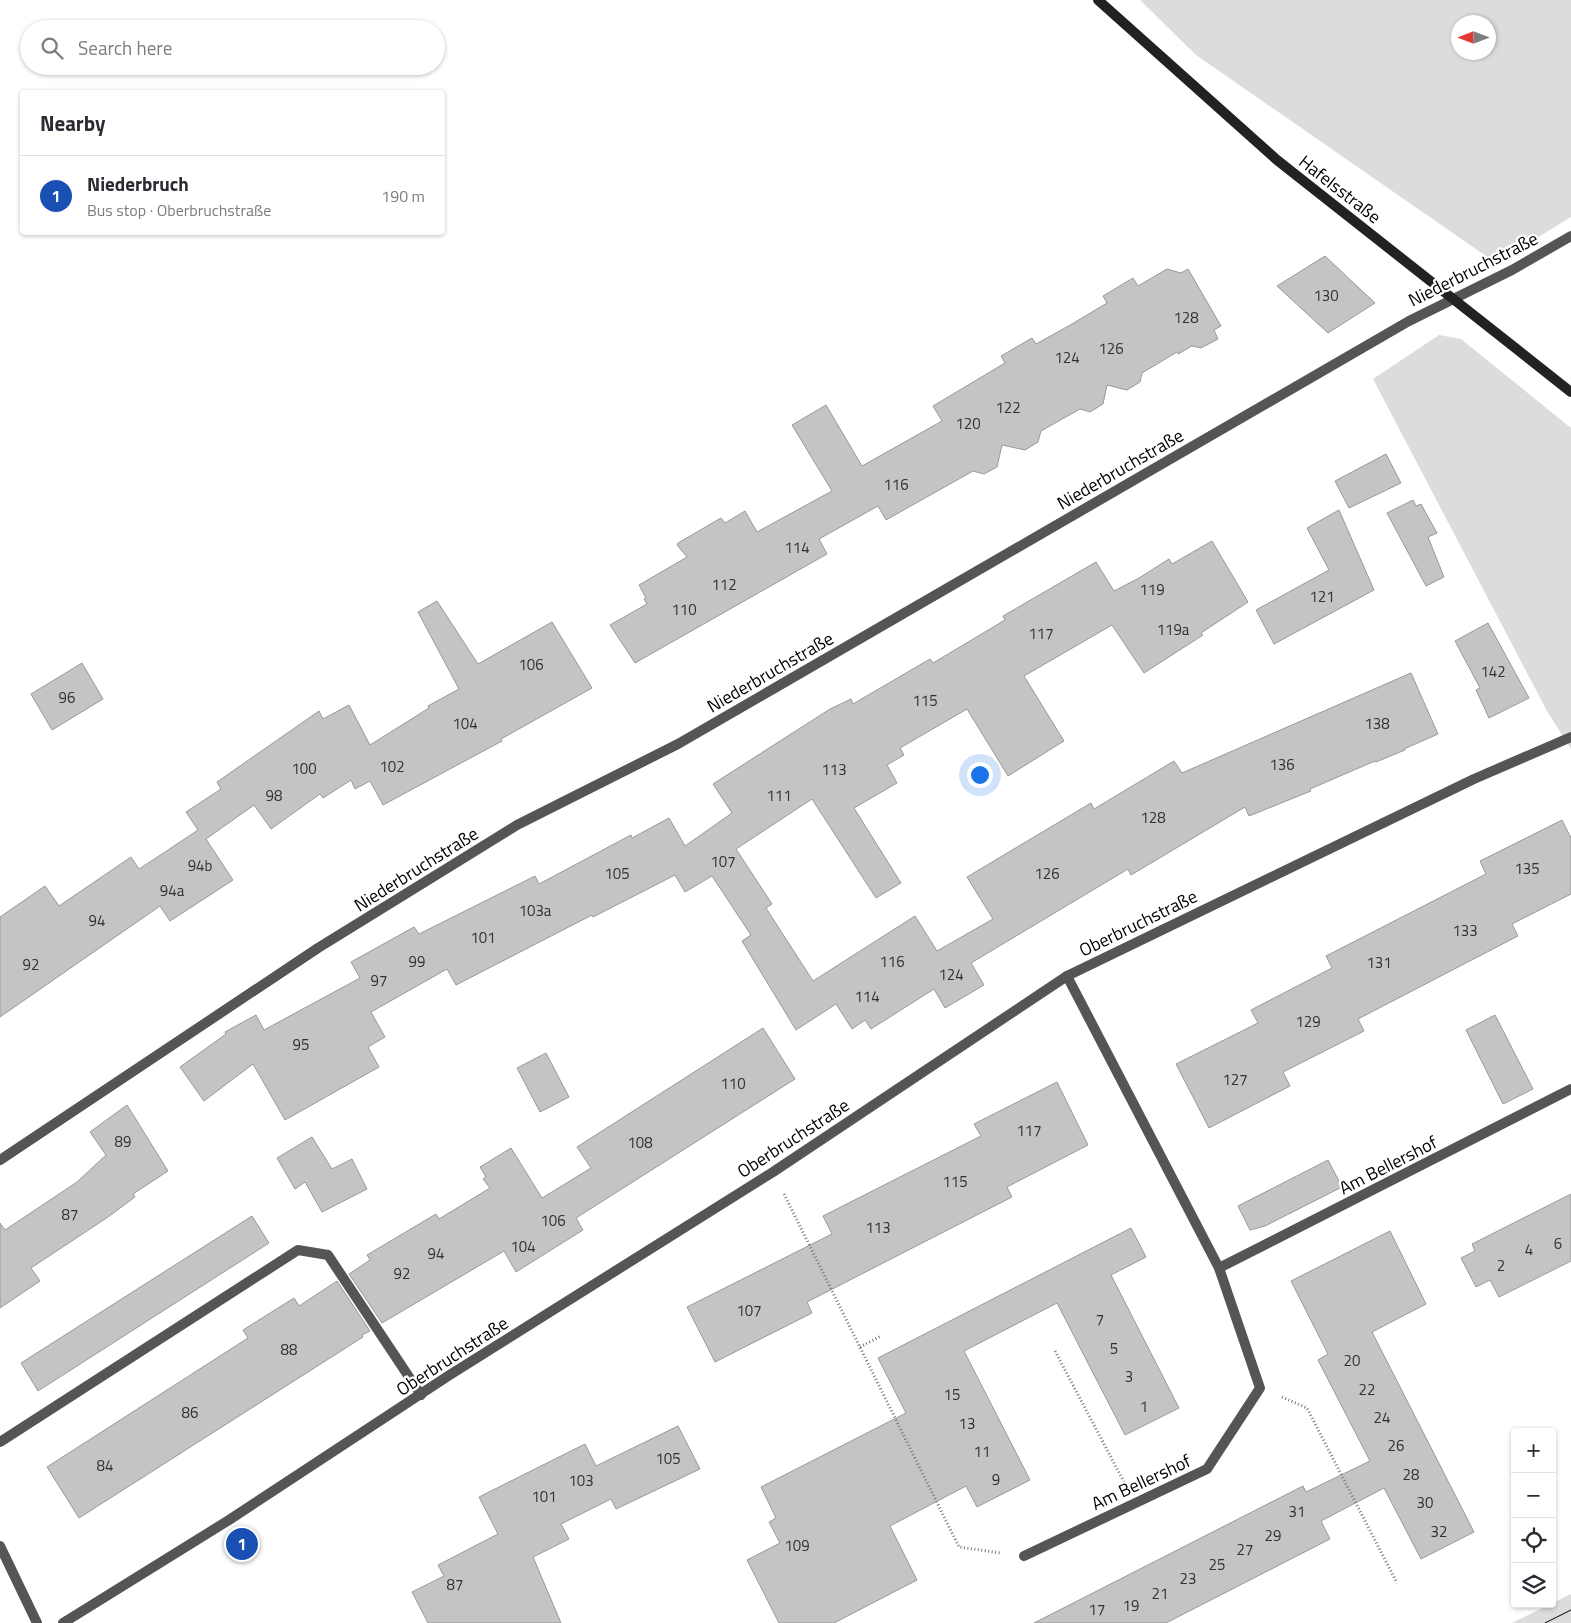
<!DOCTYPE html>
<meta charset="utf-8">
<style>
body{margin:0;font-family:"Titillium Web",sans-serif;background:#f7f7f7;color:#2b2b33}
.controls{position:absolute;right:15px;bottom:15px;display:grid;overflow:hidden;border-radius:5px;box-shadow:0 1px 4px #0004}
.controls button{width:45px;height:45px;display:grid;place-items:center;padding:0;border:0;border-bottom:1px solid #e1e1e2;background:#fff;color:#2b2b33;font:25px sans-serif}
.compass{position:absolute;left:1451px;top:15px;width:45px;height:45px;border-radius:50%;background:#fff;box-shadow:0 1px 4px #0004;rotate:270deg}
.you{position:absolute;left:979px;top:774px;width:18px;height:18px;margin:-12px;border:4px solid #fff;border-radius:50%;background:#1a73e8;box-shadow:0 0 0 8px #1a73e833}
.badge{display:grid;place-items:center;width:32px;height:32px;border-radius:50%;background:#0f766e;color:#fff;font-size:16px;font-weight:700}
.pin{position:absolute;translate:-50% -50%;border:2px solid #fff;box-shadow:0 1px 5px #0006}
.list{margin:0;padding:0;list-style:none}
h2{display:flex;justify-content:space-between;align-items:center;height:65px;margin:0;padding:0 20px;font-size:21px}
h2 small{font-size:16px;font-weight:400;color:#7c7c81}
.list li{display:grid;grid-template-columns:32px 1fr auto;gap:15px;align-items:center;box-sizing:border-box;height:80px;padding:0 20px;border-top:1px solid #e1e1e2}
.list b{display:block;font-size:19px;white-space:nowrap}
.list p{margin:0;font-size:16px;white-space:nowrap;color:#7c7c81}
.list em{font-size:16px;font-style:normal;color:#7c7c81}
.icon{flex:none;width:28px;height:28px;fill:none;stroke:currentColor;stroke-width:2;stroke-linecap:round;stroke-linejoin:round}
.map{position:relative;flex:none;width:1571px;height:1623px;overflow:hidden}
.search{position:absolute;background:#fff;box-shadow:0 1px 4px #0004;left:20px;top:20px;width:425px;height:55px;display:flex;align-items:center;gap:12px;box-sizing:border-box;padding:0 18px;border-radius:28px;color:#7c7c81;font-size:19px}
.panel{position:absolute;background:#fff;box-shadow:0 1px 4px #0004;left:20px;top:90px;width:425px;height:145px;border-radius:5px}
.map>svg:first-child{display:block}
</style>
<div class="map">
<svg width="1571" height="1623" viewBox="0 0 1571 1623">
<rect width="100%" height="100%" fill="#fff"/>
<g fill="#dcdcdc" fill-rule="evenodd">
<path d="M1140,0h431v217l-75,46 -300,-208zM1458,22h30v30h-30z"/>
<path d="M1439,335l22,4 110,89v321l-24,-38 -174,-332z"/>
<path d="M1571,1594v29h-59z"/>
</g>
<g fill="#c4c4c4" stroke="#999">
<path d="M1325,256l50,47 -47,30 -51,-47z"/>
<path d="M1167,269l14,4 7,-4 33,57 -7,4 4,9 -17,9 -9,-2 -14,8 -1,-2 -35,21 -2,9 -13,8 -20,-5 -4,19 -13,8 -10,-3 -39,22 -3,11 -13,8 -23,-5 -5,22 -13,7 -11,-3 -87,49 -8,-14 -59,33 8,15 -192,109 -25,-38 37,-21 -3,-5 2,-1 -7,-13 48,-28 -10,-12 1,-2 43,-25 4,5 20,-12 12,21 75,-41 -40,-66 34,-20 36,61 80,-45 -9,-15 72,-43 -4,-7 31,-18 4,6 36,-20 35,-21 -4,-7 30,-18 5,8z"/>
<path d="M1386,454l15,29 -52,25 -14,-27z"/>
<path d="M1413,500l3,6 5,-2 16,29 -9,4 16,40 -18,9 -39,-73z"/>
<path d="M1339,510l35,80 -100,54 -18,-34 73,-40 -22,-42z"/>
<path d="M1212,541l36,61 -47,31 2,2 -59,38 -32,-48 -88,51 40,65 -56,35 -41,-67 -67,39 4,7 -17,10 10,18 -43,25 47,75 -25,15 -64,-99 -76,50 36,55 -6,4 47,73 102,-65 22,35 56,-32 -26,-42 124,-74 3,6 80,-48 8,12 229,-100 27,61 -34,15 1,1 -29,12 -1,-1 -65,28 1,2 -62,25 -4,-9 -114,68 -3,-6 -157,94 13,22 -39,23 -11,-19 -63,40 -6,-9 -13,9 -16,-25 -40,26 -54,-89 9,-6 -39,-59 -27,16 -10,-17 -82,42 -1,-2 -136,70 -9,-16 -76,43 14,25 -17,10 11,20 -94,53 -32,-56 -49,37 -24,-34 46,-33 -1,-2 31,-17 8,15 96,-52 -9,-16 63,-35 5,7 116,-58 4,8 92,-49 1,3 37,-20 16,28 47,-33 -19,-29 117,-75 21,-10 2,5 77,-45 3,4 72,-43 -2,-4 93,-54 18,29 25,-13 30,-19 3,5z"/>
<path d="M437,601l41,63 74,-42 40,66 -91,51 1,2 -119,64 -13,-24 -15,8 -4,-9 -28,18 -3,-4 -49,35 -17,-24 -48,34 27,41 -63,41 -10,-15 -160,111v-100l45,-31 14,20 72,-49 8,12 29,-19 30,-20 -12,-18 35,-23 -4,-7 102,-71 4,8 26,-14 21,40 59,-37 -1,-2 31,-17 -41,-77z"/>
<path d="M1488,623l41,75 -40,20 -13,-28 4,-2 -25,-47z"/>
<path d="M82,663l21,36 -51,31 -21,-36z"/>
<path d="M1562,820l9,18v56l-59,30 6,12 -160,83 6,12 -81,41 7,14 -81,42 -33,-64 82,-41 -7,-13 81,-42 -6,-12 160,-82 -6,-13z"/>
<path d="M1495,1015l38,74 -30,15 -37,-74z"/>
<path d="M763,1028l32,51 -219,139 7,12 -67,42 -12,-21 -122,72 -33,-49 21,-14 -3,-5 69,-41 3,5 51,-31 -7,-9 3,-2 -6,-10 31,-19 31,50 49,-30 -14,-21z"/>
<path d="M546,1053l23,44 -29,15 -23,-44z"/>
<path d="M1057,1082l31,63 -81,42 5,10 -205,105 5,11 -97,49 -28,-55 145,-73 -9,-18 158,-80 -7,-12z"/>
<path d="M127,1105l41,66 -35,23 2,3 -27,20 -77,51 9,13 -40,27v-85l5,7 72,-48 29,-27 -16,-23z"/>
<path d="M312,1137l20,32 20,-10 15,30 -45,23 -17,-30 -10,7 -18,-31z"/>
<path d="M1328,1160l14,27 -77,39 -15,4 -12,-24z"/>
<path d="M1571,1194v67l-72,36 -9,-17 -14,7 -15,-29 14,-7 -3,-7z"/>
<path d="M252,1216l17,27 -231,148 -17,-28z"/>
<path d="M1131,1228l15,29 -35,18 68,133 -54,27 -68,-132 -93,48 66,129 -53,27 -11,-21 -76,40 27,54 -83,43h-55l-32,-63 33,-17 -11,-21 7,-4 -15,-31 145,-74 -28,-55z"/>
<path d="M1390,1231l36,73 -54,28 102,200 -53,27 -37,-71 -63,33 9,18 -164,84h-132l269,-137 3,6 64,-31 -52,-101 10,-6 -37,-73z"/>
<path d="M337,1281l33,50 -8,4 1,2 -284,181 -32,-51 201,-129 -5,-8 51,-32 5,8z"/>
<path d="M678,1426l22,43 -84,40 -5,-10 -50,25 8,15 -36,18 28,66h-133l-16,-31 32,-16 -6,-11 60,-31 -19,-37 106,-53 11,22z"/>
</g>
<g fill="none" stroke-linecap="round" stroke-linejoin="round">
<g stroke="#777" stroke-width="3" stroke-dasharray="1 2.5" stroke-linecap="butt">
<path d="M784,1194l175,353 42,6"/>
<path d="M860,1347l21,-11"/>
<path d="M1055,1351l69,131"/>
<path d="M1282,1397l25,11 90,175"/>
</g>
<path stroke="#555" stroke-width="10" d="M0,1442l298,-192 30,5 93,140"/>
<g stroke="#555" stroke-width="10">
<path d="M0,1160l318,-212 199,-123 161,-81 731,-423 103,-51 59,-34"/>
<path d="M1219,1268l352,-179"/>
<path d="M0,1546l37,77"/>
<path d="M1024,1556l183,-87 53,-81 -41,-120 -152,-292"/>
<path d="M63,1623l166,-103 219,-144 325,-204 294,-196 407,-197 97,-42"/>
</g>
<path stroke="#222" stroke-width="10" d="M1098,0l179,160 294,232"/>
<path stroke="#000" stroke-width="1" d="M1545,1623l26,-13"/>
</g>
<g text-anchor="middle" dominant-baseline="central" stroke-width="4.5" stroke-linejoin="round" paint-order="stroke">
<g font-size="15" fill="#313131">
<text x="1326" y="295">130</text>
<text x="1186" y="317">128</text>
<text x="1111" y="348">126</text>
<text x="1067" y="357">124</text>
<text x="1008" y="407">122</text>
<text x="968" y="423">120</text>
<text x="896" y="484">116</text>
<text x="797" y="547">114</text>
<text x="724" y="584">112</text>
<text x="1152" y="589">119</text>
<text x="1322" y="596">121</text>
<text x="684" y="609">110</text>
<text x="1173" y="629">119a</text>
<text x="1041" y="633">117</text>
<text x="531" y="664">106</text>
<text x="1493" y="671">142</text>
<text x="67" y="697">96</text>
<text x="925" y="700">115</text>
<text x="465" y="723">104</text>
<text x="1377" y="723">138</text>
<text x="1282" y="764">136</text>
<text x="392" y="766">102</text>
<text x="304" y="768">100</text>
<text x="834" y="769">113</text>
<text x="274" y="795">98</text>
<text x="779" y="795">111</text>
<text x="1153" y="817">128</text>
<text x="723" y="861">107</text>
<text x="200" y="865">94b</text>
<text x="1527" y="868">135</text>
<text x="617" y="873">105</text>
<text x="1047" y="873">126</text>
<text x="172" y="890">94a</text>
<text x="535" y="910">103a</text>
<text x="97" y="920">94</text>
<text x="1465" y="930">133</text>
<text x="483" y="937">101</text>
<text x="417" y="961">99</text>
<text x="892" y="961">116</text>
<text x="1379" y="962">131</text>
<text x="31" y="964">92</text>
<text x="951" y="974">124</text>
<text x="379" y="980">97</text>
<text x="867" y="996">114</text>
<text x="1308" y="1021">129</text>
<text x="301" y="1044">95</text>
<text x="1235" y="1079">127</text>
<text x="733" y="1083">110</text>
<text x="1029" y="1130">117</text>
<text x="123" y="1141">89</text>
<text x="640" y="1142">108</text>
<text x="955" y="1181">115</text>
<text x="70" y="1214">87</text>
<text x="553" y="1220">106</text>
<text x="878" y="1227">113</text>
<text x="1558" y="1243">6</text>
<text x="523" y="1246">104</text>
<text x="1529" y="1249">4</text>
<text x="436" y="1253">94</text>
<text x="1501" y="1265">2</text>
<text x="402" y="1273">92</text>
<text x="749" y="1310">107</text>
<text x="1100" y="1319">7</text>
<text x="1114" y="1348">5</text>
<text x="289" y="1349">88</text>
<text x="1352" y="1360">20</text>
<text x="1129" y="1376">3</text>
<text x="1367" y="1389">22</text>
<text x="952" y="1394">15</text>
<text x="1144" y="1406">1</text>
<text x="190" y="1412">86</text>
<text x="1382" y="1417">24</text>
<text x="967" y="1423">13</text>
<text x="1396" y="1445">26</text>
<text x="982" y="1451">11</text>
<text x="668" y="1458">105</text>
<text x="105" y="1465">84</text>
<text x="1411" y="1474">28</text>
<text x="996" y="1479">9</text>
<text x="581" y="1480">103</text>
<text x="544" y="1496">101</text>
<text x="1425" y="1502">30</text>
<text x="1297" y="1511">31</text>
<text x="1439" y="1531">32</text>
<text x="1273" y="1535">29</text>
<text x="797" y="1545">109</text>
<text x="1245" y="1549">27</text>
<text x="1217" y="1564">25</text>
<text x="1188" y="1578">23</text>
<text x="455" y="1584">87</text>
<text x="1160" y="1593">21</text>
<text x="1131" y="1605">19</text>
<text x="1097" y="1609">17</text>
</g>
<g font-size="18" fill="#000" stroke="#fff">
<text transform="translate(1340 189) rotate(38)">Hafelsstraße</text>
<text transform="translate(1473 269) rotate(-27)">Niederbruchstraße</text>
<text transform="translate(1120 469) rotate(-30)">Niederbruchstraße</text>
<text transform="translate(770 672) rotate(-30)">Niederbruchstraße</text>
<text transform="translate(416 869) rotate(-32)">Niederbruchstraße</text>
<text transform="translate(1138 923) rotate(-26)">Oberbruchstraße</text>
<text transform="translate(793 1138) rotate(-33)">Oberbruchstraße</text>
<text transform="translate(1388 1165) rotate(-27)">Am Bellershof</text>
<text transform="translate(452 1356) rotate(-33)">Oberbruchstraße</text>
<text transform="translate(1141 1482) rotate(-25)">Am Bellershof</text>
</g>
</g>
</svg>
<div class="controls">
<button>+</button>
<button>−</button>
<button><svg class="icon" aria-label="locate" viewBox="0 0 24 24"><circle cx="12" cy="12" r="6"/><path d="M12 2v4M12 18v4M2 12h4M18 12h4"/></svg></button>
<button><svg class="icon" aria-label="layers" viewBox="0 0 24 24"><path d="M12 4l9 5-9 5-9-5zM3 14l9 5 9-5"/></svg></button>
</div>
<svg class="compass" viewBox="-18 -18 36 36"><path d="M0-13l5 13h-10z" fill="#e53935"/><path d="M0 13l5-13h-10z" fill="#7c7c81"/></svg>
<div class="you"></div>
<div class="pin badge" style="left:242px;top:1544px;background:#1a4fb4">1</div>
<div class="search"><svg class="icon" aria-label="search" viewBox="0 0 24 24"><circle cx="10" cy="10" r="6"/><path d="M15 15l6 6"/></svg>Search here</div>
<section class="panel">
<h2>Nearby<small></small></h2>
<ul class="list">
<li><span class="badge" style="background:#1a4fb4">1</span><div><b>Niederbruch</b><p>Bus stop · Oberbruchstraße</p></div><em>190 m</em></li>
</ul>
</section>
</div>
